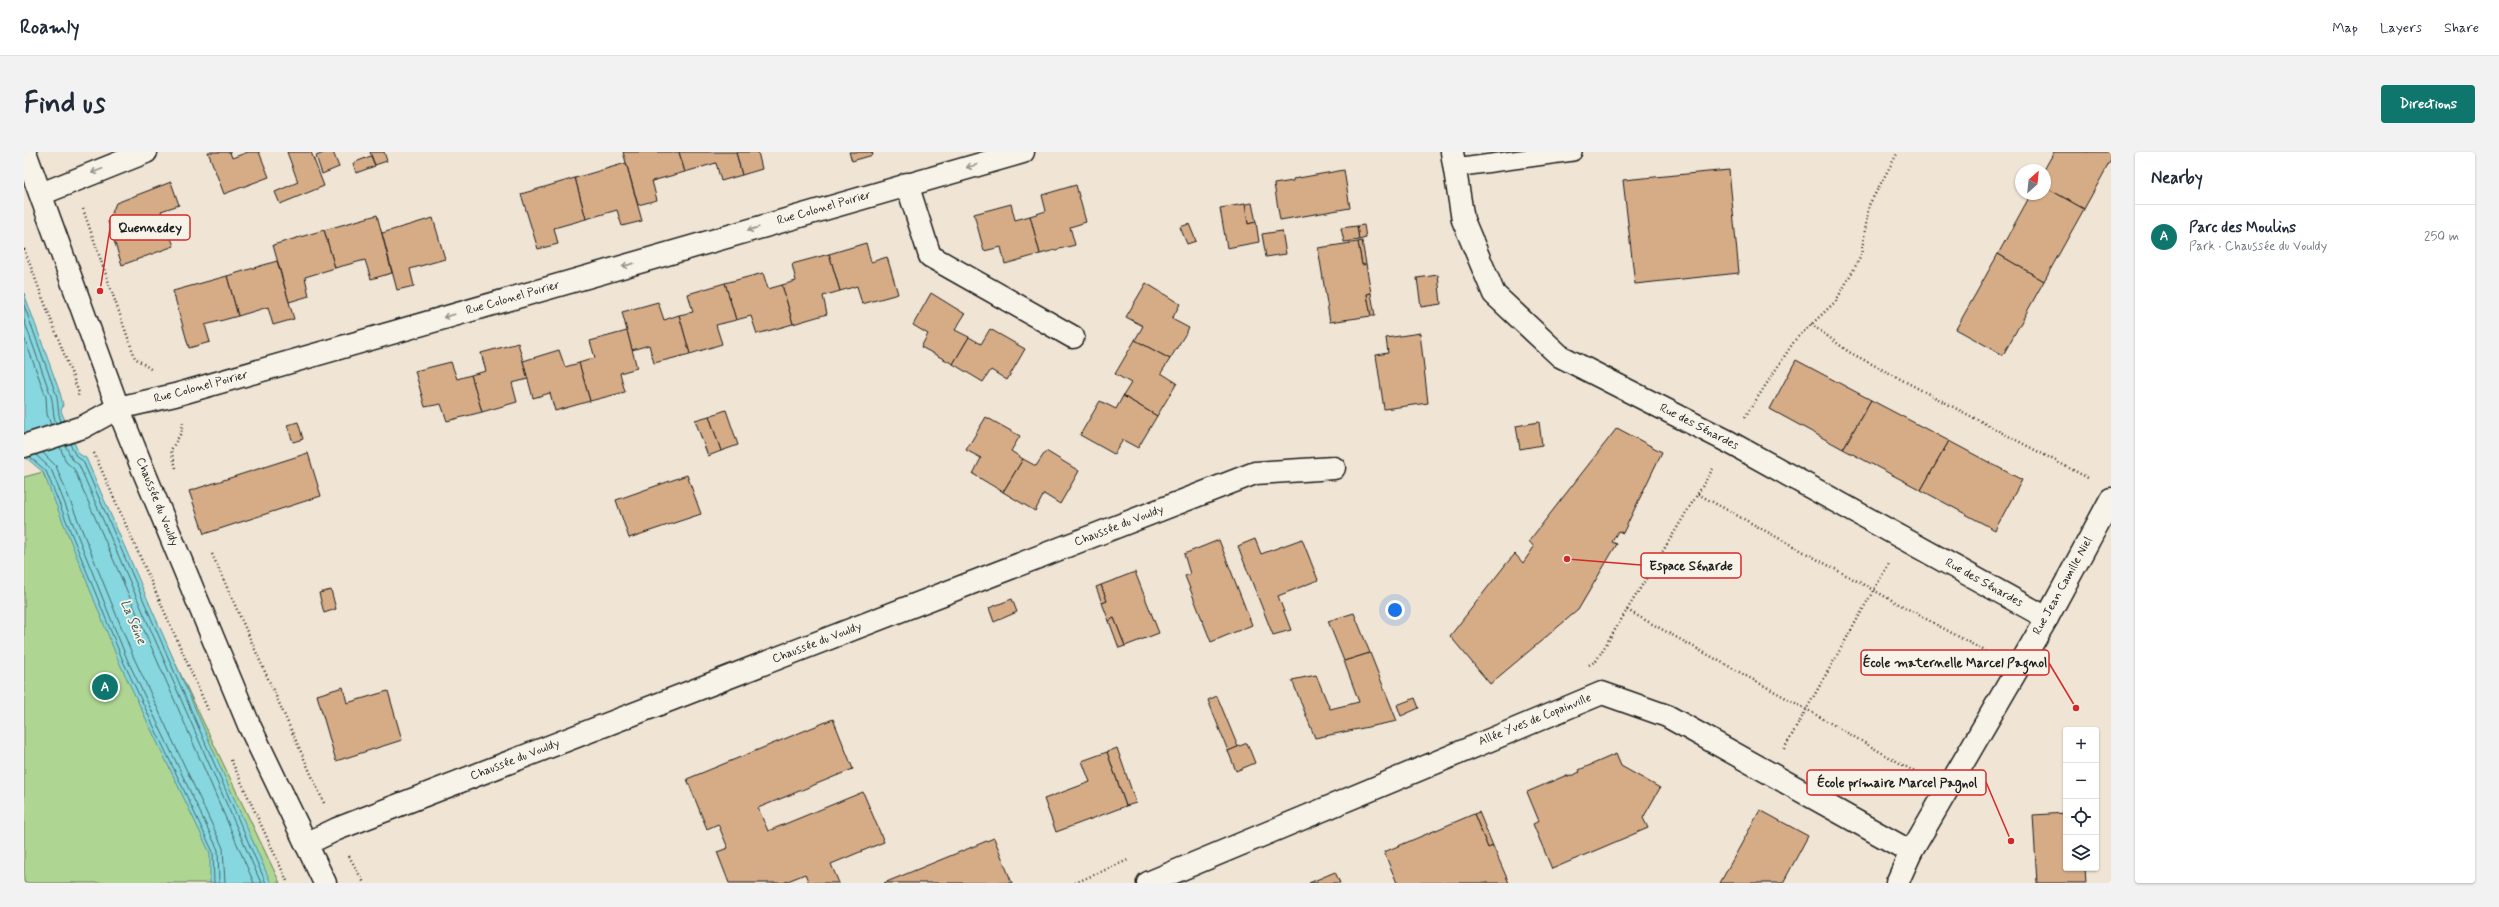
<!DOCTYPE html>
<meta charset="utf-8">
<style>
body{margin:0;font-family:Mynerve,sans-serif;background:#f2f2f3;color:#1f2937}
.controls{position:absolute;right:12px;bottom:12px;display:grid;overflow:hidden;border-radius:4px;box-shadow:0 1px 3px #0004}
.controls button{width:36px;height:36px;display:grid;place-items:center;padding:0;border:0;border-bottom:1px solid #e0e1e3;background:#fff;color:#1f2937;font:20px sans-serif}
.compass{position:absolute;left:1991px;top:12px;width:36px;height:36px;border-radius:50%;background:#fff;box-shadow:0 1px 3px #0004;rotate:27deg}
.you{position:absolute;left:1371px;top:458px;width:14px;height:14px;margin:-10px;border:3px solid #fff;border-radius:50%;background:#1a73e8;box-shadow:0 0 0 6px #1a73e833}
.badge{display:grid;place-items:center;width:26px;height:26px;border-radius:50%;background:#0f766e;color:#fff;font-size:13px;font-weight:700}
.pin{position:absolute;translate:-50% -50%;border:2px solid #fff;box-shadow:0 1px 4px #0006}
.list{margin:0;padding:0;list-style:none}
h2{display:flex;justify-content:space-between;align-items:center;height:52px;margin:0;padding:0 16px;font-size:17px}
h2 small{font-size:13px;font-weight:400;color:#747a83}
.list li{display:grid;grid-template-columns:26px 1fr auto;gap:12px;align-items:center;box-sizing:border-box;height:64px;padding:0 16px;border-top:1px solid #e0e1e3}
.list b{display:block;font-size:15px;white-space:nowrap}
.list p{margin:0;font-size:13px;white-space:nowrap;color:#747a83}
.list em{font-size:13px;font-style:normal;color:#747a83}
.icon{flex:none;width:22px;height:22px;fill:none;stroke:currentColor;stroke-width:2;stroke-linecap:round;stroke-linejoin:round}
.map{position:relative;flex:none;width:2087px;height:731px;overflow:hidden;border-radius:4px}
header{display:flex;align-items:center;gap:24px;box-sizing:border-box;height:56px;padding:0 20px;background:#fff;border-bottom:1px solid #e0e1e3}
header strong{font-size:19px}
nav{display:flex;gap:22px;margin-inline-start:auto;font-size:14px}
.intro{display:flex;align-items:center;justify-content:space-between;box-sizing:border-box;height:96px;padding:0 24px}
h1{margin:0;font-size:28px}
.button{padding:10px 18px;border-radius:4px;background:#0f766e;color:#fff;font-size:14px;font-weight:700}
main{display:flex;gap:24px;padding:0 24px}
aside{flex:1;background:#fff;border-radius:4px;box-shadow:0 1px 3px #0004}
.map>svg:first-child{display:block}
</style>
<header>
<strong>Roamly</strong>
<nav><a>Map</a><a>Layers</a><a>Share</a></nav>
</header>
<div class="intro"><h1>Find us</h1><a class="button">Directions</a></div>
<main>
<div class="map">
<svg width="2087" height="731" viewBox="0 0 2087 731">
<rect width="100%" height="100%" fill="#f0e5d5"/>
<filter id="ink" filterUnits="userSpaceOnUse"><feTurbulence type="fractalNoise" baseFrequency=".025" numOctaves="2"/><feDisplacementMap in="SourceGraphic" scale="8" xChannelSelector="R" yChannelSelector="G"/><feConvolveMatrix kernelMatrix="1 2 1 2 8 2 1 2 1" color-interpolation-filters="sRGB"/></filter>
<g filter="url(#ink)">
<path fill="#aed692" stroke="#657957" d="M56,311l200,420h-256v-406l19,-5 3,8z"/>
<path fill="#86d7df" stroke="#5c8c91" d="M0,141l36,100 3,12 -2,6 18,43 7,4 185,425h-61v-30l-91,-191 -76,-190 -19,-16z"/>
<g fill="none" stroke-linecap="round" stroke-linejoin="round">
<g stroke="#46676a" stroke-width="1">
<path d="M0,153l32,89c3,10 1,18 5,27"/>
<path d="M0,168l27,76c3,9 1,17 5,27"/>
<path d="M0,185l22,60 1,17 4,11"/>
<path d="M46,292l6,12 7,5 183,422"/>
<path d="M41,293l7,14 7,6 182,418"/>
<path d="M36,295l6,15 8,7 180,414"/>
<path d="M19,301l13,13 77,190 90,192 2,35"/>
<path d="M12,303l15,14 76,190 91,191 1,33"/>
<path d="M6,305l16,14 77,190 90,191 1,31"/>
</g>
</g>
<g fill="#d6ac87" stroke="#1c1c1c">
<path d="M184,0h22l2,6 16,-6h11l10,25 -45,17z"/>
<path d="M263,0h24l13,34 -44,18 -5,-12 23,-10z"/>
<path d="M302,0h7l6,15 -17,7 -6,-18z"/>
<path d="M346,0h14l3,9 -12,4z"/>
<path d="M599,0h56l6,20 -33,9 5,19 -19,5z"/>
<path d="M655,0h57l6,23 -21,6 -5,-18 -31,9z"/>
<path d="M712,0h22l4,17 -20,6z"/>
<path d="M825,0h23l1,3 -21,6z"/>
<path d="M2030,0h57v8l-27,49 -39,-22 -1,-17z"/>
<path d="M347,4l4,10 -19,7 -3,-10z"/>
<path d="M602,11l16,58 -20,5 -5,-16 -31,9 -11,-41z"/>
<path d="M1320,18l6,38 -70,12 -6,-36 19,-3v-2z"/>
<path d="M1705,18l10,103 -104,11 -12,-104z"/>
<path d="M551,26l11,41 -32,9 4,16 -20,5 -17,-55z"/>
<path d="M147,30l8,23 -18,6 13,35 -52,19 -14,-43 8,-19z"/>
<path d="M1052,33l10,37 -16,5 5,18 -35,9 -10,-38 16,-5 -4,-16z"/>
<path d="M2021,35l39,22 -40,72 -46,-27 33,-60h14z"/>
<path d="M1228,51l4,19 -8,2 -3,-20z"/>
<path d="M987,52l4,16 15,-4 10,38 -35,10 -4,-17 -17,4 -10,-37z"/>
<path d="M1221,52l3,20 8,-2 3,20 -32,6 -7,-40z"/>
<path d="M353,63l15,58 -21,6 -6,-19 -30,8 -11,-38z"/>
<path d="M409,66l12,41 -35,10 4,17 -17,4 -15,-57z"/>
<path d="M1165,72l7,17 -9,3 -7,-17z"/>
<path d="M1340,73l2,13 -7,2 -2,-14z"/>
<path d="M1333,74l2,14 -15,2 -3,-14z"/>
<path d="M300,78l11,38 -30,9 4,19 -20,6 -16,-57z"/>
<path d="M1258,79l4,23 -20,3 -4,-23z"/>
<path d="M1338,89l4,23 -4,1 -4,-23z"/>
<path d="M1334,90l4,23 4,-1 5,29 -4,1 4,22 -41,6 -12,-74z"/>
<path d="M842,91l5,19 16,-5 11,37 -36,10 -5,-18 -17,5 -11,-37z"/>
<path d="M805,102l11,37 -17,5 4,18 -34,10 -11,-39 14,-4 -4,-17z"/>
<path d="M1974,102l46,27 -41,74 -47,-26z"/>
<path d="M253,109l17,58 -21,6 -5,-18 -30,9 -11,-40z"/>
<path d="M739,121l5,16 14,-4 11,39 -36,10 -6,-18 -15,4 -11,-37z"/>
<path d="M1414,123l3,29 -20,3 -4,-29z"/>
<path d="M203,124l11,40 -33,9 5,17 -21,6 -16,-57z"/>
<path d="M701,131l11,37 -20,5 6,19 -32,10 -11,-39 14,-3 -5,-18z"/>
<path d="M1122,131l34,21 -8,15 17,9 -19,31 -35,-19 8,-14 -17,-9z"/>
<path d="M907,141l34,21 -10,16 14,7 -16,27 -32,-17 7,-13 -15,-9z"/>
<path d="M1347,141l4,23h-4l-4,-22z"/>
<path d="M634,150l6,18 15,-5 11,39 -36,9 -5,-18 -17,5 -10,-38z"/>
<path d="M966,177l35,20 -18,31 -16,-10 -8,12 -30,-18 16,-27 12,7z"/>
<path d="M603,179l10,37 -17,5 5,19 -35,9 -11,-38 16,-5 -5,-17z"/>
<path d="M1396,181l8,70 -44,6 -8,-54 12,-2 -2,-15z"/>
<path d="M1111,188l35,19 -9,14 16,10 -20,33 -34,-20 8,-13 -16,-9z"/>
<path d="M494,191l10,36 -16,4 5,19 -35,10 -11,-37 15,-4 -5,-18z"/>
<path d="M535,198l6,17 14,-4 11,38 -35,10 -5,-18 -17,5 -10,-37z"/>
<path d="M1772,208l75,40 -28,49 -73,-40z"/>
<path d="M427,210l6,17 14,-4 11,37 -35,9 -6,-17 -16,3 -10,-36z"/>
<path d="M1099,244l34,20 -19,32 -15,-8 -9,14 -34,-19 20,-34 16,8z"/>
<path d="M1847,248l78,41 -28,49 -78,-41z"/>
<path d="M702,258l12,35 -17,6 -12,-35z"/>
<path d="M685,264l12,35 -13,5 -13,-36z"/>
<path d="M962,265l34,19 -9,15 12,8 -20,33 -30,-18 8,-16 -15,-8z"/>
<path d="M274,270l5,17 -10,3 -6,-17z"/>
<path d="M1515,270l3,23 -22,4 -4,-23z"/>
<path d="M1593,276l45,24 -39,81 -5,-2 -6,11 5,2 -39,66 -88,74 -40,-48 56,-72 9,-10 8,9 11,-16 -5,-6z"/>
<path d="M1925,289l73,39 -27,50 -74,-40z"/>
<path d="M1022,299l33,20 -19,33 -16,-10 -9,17 -32,-19 20,-33 13,7z"/>
<path d="M284,301l13,43 -117,38 -15,-43z"/>
<path d="M663,323l14,39 -72,24 -13,-38z"/>
<path d="M1231,387l6,15 41,-15 16,41 -40,16 13,34 -18,5 -29,-73 -6,-16z"/>
<path d="M1195,388l33,85 -41,17 -26,-66 5,-2 -6,-20z"/>
<path d="M1111,420l24,61 -34,13 -11,-28 -5,3 -7,-18 5,-2 -6,-16z"/>
<path d="M1077,433l6,16 -5,2 -6,-16z"/>
<path d="M307,438l5,19 -12,4 -5,-20z"/>
<path d="M988,447l5,13 -23,10 -5,-14z"/>
<path d="M1330,461l16,40 -26,8 -16,-40z"/>
<path d="M1090,466l11,28 -6,2 -10,-27z"/>
<path d="M1346,501l27,68 -82,17 -23,-58 24,-5 14,34 29,-7 -15,-41z"/>
<path d="M319,535l4,16 41,-12 14,49 -66,21 -19,-66z"/>
<path d="M1193,544l21,51 -10,4 -20,-51z"/>
<path d="M1391,546l4,10 -18,8 -4,-11z"/>
<path d="M809,567l20,50 -95,39 10,23 95,-39 21,50 -53,22 8,19h-30l-4,-9 -22,9h-54l-12,-31 11,-4 -10,-24 -11,5 -20,-50z"/>
<path d="M1223,591l8,20 -19,8 -8,-20z"/>
<path d="M1093,596l19,55 -10,3 -19,-54z"/>
<path d="M1083,600l19,54 -70,26 -12,-33 46,-17 -8,-21z"/>
<path d="M1592,602l5,12 39,22 -17,30 5,10 -96,41 -19,-45 6,-3 -12,-29 40,-17 1,2 12,-5 -1,-2z"/>
<path d="M1736,658l48,26 -25,47h-63z"/>
<path d="M1455,660l14,34 -5,2 -14,-34z"/>
<path d="M2042,661v55h19l1,15h-49l-4,-68z"/>
<path d="M1450,662l14,34 5,-2 16,37h-112l-13,-31z"/>
<path d="M970,686l18,45h-128z"/>
<path d="M1311,720l5,11h-31z"/>
</g>
<g fill="none" stroke-linecap="round" stroke-linejoin="round">
<defs>
<path id="service" d="M1431,16l118,-16"/>
<g id="minor">
<path d="M1428,0l11,68 31,74 66,62 169,86 318,176"/>
<path d="M883,32l23,72 143,81"/>
<path d="M17,42l105,-42"/>
<path d="M0,294l59,-19 35,-19 57,-13 848,-243"/>
<path d="M282,692l31,-15 918,-356 79,-5"/>
<path d="M1124,731l454,-190 65,23 244,136"/>
<path d="M1873,731l14,-31 136,-234 64,-119"/>
</g>
<path id="tertiary" d="M1,0l93,256 26,64 105,253 76,158"/>
</defs>
<use href="#service" stroke="#1c1c1c" stroke-width="20"/>
<use href="#minor" stroke="#1c1c1c" stroke-width="25"/>
<use href="#tertiary" stroke="#1c1c1c" stroke-width="25"/>
<g stroke="#1c1c1c" stroke-width="2.5" stroke-dasharray="1 3" stroke-linecap="butt">
<path d="M59,57l52,149 17,12"/>
<path d="M0,97l55,144 -1,3"/>
<path d="M1787,172l38,28 241,127"/>
<path d="M1721,265l50,-77 41,-39 25,-45 8,-51 29,-53"/>
<path d="M70,301l115,259"/>
<path d="M152,316l-5,-18 10,-17 2,-11"/>
<path d="M1674,342l294,161"/>
<path d="M188,402l112,249"/>
<path d="M1603,458l179,99 116,67"/>
<path d="M1565,513l7,-4 118,-194"/>
<path d="M1760,597l105,-186"/>
<path d="M207,608l57,123"/>
<path d="M325,704l15,27"/>
<path d="M1051,731l53,-23"/>
</g>
<use href="#service" stroke="#f7f3e8" stroke-width="17"/>
<use href="#minor" stroke="#f7f3e8" stroke-width="22"/>
<use href="#tertiary" stroke="#f7f3e8" stroke-width="22"/>
</g>
<defs><path id="oneway-shaft" d="M-6 0H5M1.5-3L5.5 0L1.5 3" fill="none" stroke-width="1.6" stroke-linecap="round" stroke-linejoin="round"/></defs>
<g stroke="#94928c">
<use href="#oneway-shaft" transform="translate(948 14) rotate(165)"/>
<use href="#oneway-shaft" transform="translate(73 19) rotate(159)"/>
<use href="#oneway-shaft" transform="translate(729 77) rotate(164)"/>
<use href="#oneway-shaft" transform="translate(604 113) rotate(164)"/>
<use href="#oneway-shaft" transform="translate(425 164) rotate(164)"/>
</g>
</g>
<g text-anchor="middle" dominant-baseline="central" stroke-width="3.5" stroke-linejoin="round" paint-order="stroke">
<g font-size="12" fill="#1c1c1c" stroke="#f7f3e8">
<text transform="translate(800 56) rotate(-16)">Rue Colonel Poirier</text>
<text transform="translate(489 146) rotate(-16)">Rue Colonel Poirier</text>
<text transform="translate(177 235) rotate(-15)">Rue Colonel Poirier</text>
<text transform="translate(1675 275) rotate(27)">Rue des Sénardes</text>
<text transform="translate(133 350) rotate(68)">Chaussée du Vouldy</text>
<text transform="translate(1095 374) rotate(-21)">Chaussée du Vouldy</text>
<text transform="translate(1960 431) rotate(29)">Rue des Sénardes</text>
<text transform="translate(2039 434) rotate(-61)">Rue Jean Camille Niel</text>
<text transform="translate(793 491) rotate(-21)">Chaussée du Vouldy</text>
<text transform="translate(1511 568) rotate(-22)">Allée Yves de Copainville</text>
<text transform="translate(491 608) rotate(-21)">Chaussée du Vouldy</text>
</g>
<g font-size="13" font-style="italic" fill="#3c5456" stroke="#f7f3e8">
<text transform="translate(109 470) rotate(67)">La Seine</text>
</g>
</g>
<path fill="none" stroke="#d62828" stroke-width="1.5" d="M76 139L86 76M1543 407L1617 413M2052 556L2025 511M1987 689L1962 630"/>
<g fill="#d62828" stroke="#f7f3e8" stroke-width="1.5">
<circle cx="76" cy="139" r="4"/>
<circle cx="1543" cy="407" r="4"/>
<circle cx="2052" cy="556" r="4"/>
<circle cx="1987" cy="689" r="4"/>
</g>
<g fill="#f7f3e8" stroke="#d62828" stroke-width="1.5">
<rect x="86" y="63" width="80" height="25" rx="4"/>
<rect x="1617" y="401" width="100" height="25" rx="4"/>
<rect x="1837" y="498" width="188" height="25" rx="4"/>
<rect x="1783" y="618" width="179" height="25" rx="4"/>
</g>
<g font-size="13" text-anchor="middle" font-weight="bold" fill="#1c1c1c">
<text x="126" y="80">Quennedey</text>
<text x="1667" y="418">Espace Sénarde</text>
<text x="1931" y="515">École maternelle Marcel Pagnol</text>
<text x="1873" y="635">École primaire Marcel Pagnol</text>
</g>
</svg>
<div class="controls">
<button>+</button>
<button>−</button>
<button><svg class="icon" aria-label="locate" viewBox="0 0 24 24"><circle cx="12" cy="12" r="6"/><path d="M12 2v4M12 18v4M2 12h4M18 12h4"/></svg></button>
<button><svg class="icon" aria-label="layers" viewBox="0 0 24 24"><path d="M12 4l9 5-9 5-9-5zM3 14l9 5 9-5"/></svg></button>
</div>
<svg class="compass" viewBox="-18 -18 36 36"><path d="M0-13l5 13h-10z" fill="#e53935"/><path d="M0 13l5-13h-10z" fill="#747a83"/></svg>
<div class="you"></div>
<div class="pin badge" style="left:81px;top:535px">A</div>
</div>
<aside>
<h2>Nearby<small></small></h2>
<ul class="list">
<li><span class="badge">A</span><div><b>Parc des Moulins</b><p>Park · Chaussée du Vouldy</p></div><em>250 m</em></li>
</ul>
</aside>
</main>
